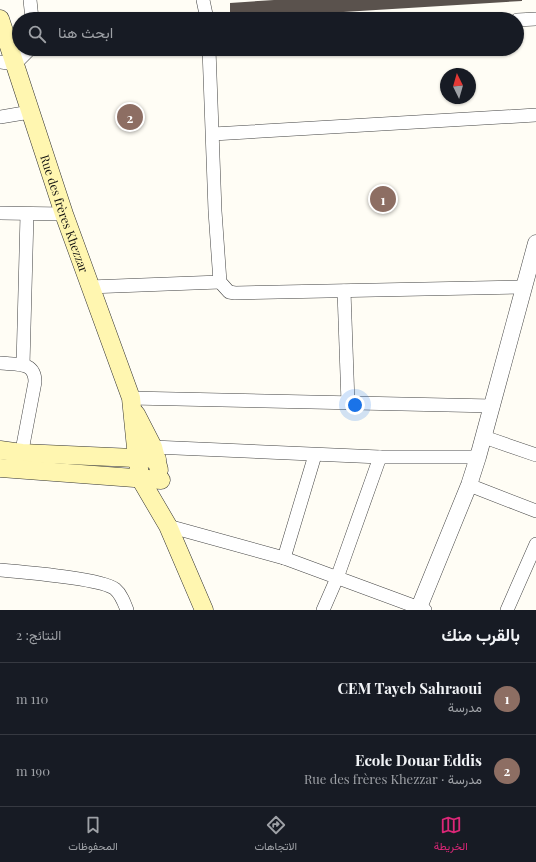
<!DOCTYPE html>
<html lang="ar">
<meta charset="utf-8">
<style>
body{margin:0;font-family:"Playfair Display",Vazirmatn,serif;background:#242831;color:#f1f3f6;direction:rtl}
.compass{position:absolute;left:440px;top:68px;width:36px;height:36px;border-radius:50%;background:#171b24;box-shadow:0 1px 3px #0004;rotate:355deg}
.you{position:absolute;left:355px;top:405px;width:14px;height:14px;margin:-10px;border:3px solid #fff;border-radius:50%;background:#1a73e8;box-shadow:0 0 0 6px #1a73e833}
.badge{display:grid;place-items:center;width:26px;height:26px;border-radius:50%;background:#db2777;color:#fff;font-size:13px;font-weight:700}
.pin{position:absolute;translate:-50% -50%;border:2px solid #fff;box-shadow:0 1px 4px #0006}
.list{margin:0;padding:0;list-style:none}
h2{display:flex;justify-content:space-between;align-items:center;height:52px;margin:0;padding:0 16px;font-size:17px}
h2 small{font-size:13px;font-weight:400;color:#9ea1a6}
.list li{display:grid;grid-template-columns:26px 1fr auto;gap:12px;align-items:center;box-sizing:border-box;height:72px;padding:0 16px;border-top:1px solid #363941}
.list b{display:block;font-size:15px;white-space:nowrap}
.list p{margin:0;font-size:13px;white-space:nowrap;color:#9ea1a6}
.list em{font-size:13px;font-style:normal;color:#9ea1a6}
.icon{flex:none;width:22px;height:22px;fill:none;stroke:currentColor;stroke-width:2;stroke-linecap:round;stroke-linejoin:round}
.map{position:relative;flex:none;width:536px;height:610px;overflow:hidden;direction:ltr}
.search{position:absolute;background:#171b24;box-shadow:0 1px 3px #0004;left:12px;right:12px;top:12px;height:44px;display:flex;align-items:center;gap:10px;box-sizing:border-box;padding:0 14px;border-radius:22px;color:#9ea1a6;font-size:15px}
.sheet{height:196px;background:#171b24}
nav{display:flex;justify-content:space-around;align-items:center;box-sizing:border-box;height:56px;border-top:1px solid #363941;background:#171b24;font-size:11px;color:#9ea1a6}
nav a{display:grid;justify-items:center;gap:2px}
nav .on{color:#db2777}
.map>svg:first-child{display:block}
</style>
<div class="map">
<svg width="536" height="610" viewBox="0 0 536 610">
<rect width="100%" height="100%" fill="#fffdf5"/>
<path fill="#5a524d" d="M274,0h248v1l-292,18v-16z"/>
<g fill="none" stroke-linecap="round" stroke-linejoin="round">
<defs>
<g id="minor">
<path d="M30,0l2,19"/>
<path d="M203,0l4,19"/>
<path d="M517,20l19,-1"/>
<path d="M209,49l6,162 5,71 9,10 6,1 290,-6"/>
<path d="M0,62l15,2 15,-15"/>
<path d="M0,117l30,-5"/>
<path d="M213,134l323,-19"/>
<path d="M0,213l64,1"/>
<path d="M89,287l131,-5"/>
<path d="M344,291l4,112"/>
<path d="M0,363c17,2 35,-2 35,19l-15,79"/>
<path d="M23,365l4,-150"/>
<path d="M131,398l362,8"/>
<path d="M484,437l52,18"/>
<path d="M153,447l227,10h98"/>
<path d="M469,485l67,26"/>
<path d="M168,526l116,32 141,52"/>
<path d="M284,558l31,-103"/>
<path d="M0,570c21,2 101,8 115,19 6,5 9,13 12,21"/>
<path d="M323,610l14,-32 43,-121"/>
<path d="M507,610l29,-66"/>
</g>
<path id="tertiary" d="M418,610l51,-125 9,-28 58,-214"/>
<g id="secondary">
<path id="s1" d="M0,19l64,195 67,184 6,60 4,22 27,46 36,84"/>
<path d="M136,414l17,33 6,23"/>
<path d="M0,450l22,3 135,6"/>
<path d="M0,468l161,12"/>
</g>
</defs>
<use href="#minor" stroke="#444" stroke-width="14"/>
<use href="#tertiary" stroke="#444" stroke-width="17"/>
<use href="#secondary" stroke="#333" stroke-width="19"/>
<use href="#minor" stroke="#fff" stroke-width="13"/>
<use href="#tertiary" stroke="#fff" stroke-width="16"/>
<use href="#secondary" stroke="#fff6b0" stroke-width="18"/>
</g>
<g text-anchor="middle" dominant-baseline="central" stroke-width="4" stroke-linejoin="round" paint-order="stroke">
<g font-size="12" fill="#111" stroke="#fff">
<text stroke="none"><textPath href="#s1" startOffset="205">Rue des frères Khezzar</textPath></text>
</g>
</g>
</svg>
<svg class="compass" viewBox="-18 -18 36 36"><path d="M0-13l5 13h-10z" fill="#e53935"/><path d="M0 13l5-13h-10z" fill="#9ea1a6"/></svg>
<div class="you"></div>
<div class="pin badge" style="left:383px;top:199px;background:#8d6e63">1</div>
<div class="pin badge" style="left:130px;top:117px;background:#8d6e63">2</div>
<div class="search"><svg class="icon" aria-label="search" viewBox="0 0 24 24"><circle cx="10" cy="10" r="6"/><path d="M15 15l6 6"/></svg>ابحث هنا</div>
</div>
<section class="sheet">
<h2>بالقرب منك<small>النتائج: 2</small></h2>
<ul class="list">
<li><span class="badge" style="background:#8d6e63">1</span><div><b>CEM Tayeb Sahraoui</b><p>مدرسة</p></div><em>110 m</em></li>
<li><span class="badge" style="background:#8d6e63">2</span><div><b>Ecole Douar Eddis</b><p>مدرسة · Rue des frères Khezzar</p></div><em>190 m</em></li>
</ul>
</section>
<nav>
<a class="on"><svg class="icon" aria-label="map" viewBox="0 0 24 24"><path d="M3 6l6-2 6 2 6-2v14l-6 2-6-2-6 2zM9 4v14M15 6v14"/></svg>الخريطة</a>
<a><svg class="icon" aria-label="directions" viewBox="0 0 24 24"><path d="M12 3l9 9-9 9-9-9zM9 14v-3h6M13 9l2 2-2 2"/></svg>الاتجاهات</a>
<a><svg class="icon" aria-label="saved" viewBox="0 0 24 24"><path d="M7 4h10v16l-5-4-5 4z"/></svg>المحفوظات</a>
</nav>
